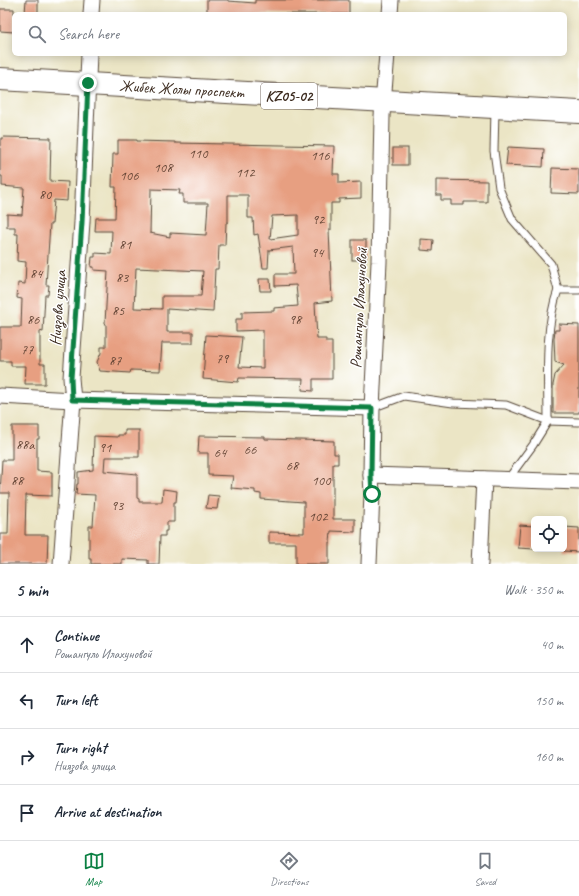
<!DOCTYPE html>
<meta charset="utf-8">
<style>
body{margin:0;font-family:Caveat,sans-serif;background:#f6f6f7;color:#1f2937}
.controls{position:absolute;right:12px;bottom:12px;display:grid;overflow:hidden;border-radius:6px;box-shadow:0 2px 10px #0003}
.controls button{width:36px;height:36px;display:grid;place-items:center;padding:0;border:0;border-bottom:1px solid #e0e1e3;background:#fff;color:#1f2937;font:20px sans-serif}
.stop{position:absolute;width:12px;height:12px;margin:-9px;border:3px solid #0b8043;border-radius:50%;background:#fff}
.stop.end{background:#0b8043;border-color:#fff;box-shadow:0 1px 4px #0008}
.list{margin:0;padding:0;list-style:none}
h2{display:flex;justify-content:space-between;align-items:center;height:52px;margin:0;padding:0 16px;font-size:17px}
h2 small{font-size:13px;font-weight:400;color:#747a83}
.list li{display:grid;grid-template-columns:26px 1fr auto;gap:12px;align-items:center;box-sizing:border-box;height:56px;padding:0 16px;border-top:1px solid #e0e1e3}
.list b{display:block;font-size:15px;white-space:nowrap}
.list p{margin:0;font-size:13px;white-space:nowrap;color:#747a83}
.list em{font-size:13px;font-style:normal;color:#747a83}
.icon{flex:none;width:22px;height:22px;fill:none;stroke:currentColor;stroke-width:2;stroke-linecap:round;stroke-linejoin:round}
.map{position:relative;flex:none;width:579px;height:564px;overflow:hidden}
.search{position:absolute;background:#fff;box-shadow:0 2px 10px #0003;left:12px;right:12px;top:12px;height:44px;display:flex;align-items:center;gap:10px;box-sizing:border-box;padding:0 14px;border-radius:6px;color:#747a83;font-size:15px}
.sheet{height:276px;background:#fff}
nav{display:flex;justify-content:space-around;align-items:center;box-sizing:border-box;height:56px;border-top:1px solid #e0e1e3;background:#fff;font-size:11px;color:#747a83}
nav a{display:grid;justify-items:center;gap:2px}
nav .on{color:#0b8043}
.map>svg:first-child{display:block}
</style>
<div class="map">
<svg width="579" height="564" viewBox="0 0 579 564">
<rect width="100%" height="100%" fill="#fff"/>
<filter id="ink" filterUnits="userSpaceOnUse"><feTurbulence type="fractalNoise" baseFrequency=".025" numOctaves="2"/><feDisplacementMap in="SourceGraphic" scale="8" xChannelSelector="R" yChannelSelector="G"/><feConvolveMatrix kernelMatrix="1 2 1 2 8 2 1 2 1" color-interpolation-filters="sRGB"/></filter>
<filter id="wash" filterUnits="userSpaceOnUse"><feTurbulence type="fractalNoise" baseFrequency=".012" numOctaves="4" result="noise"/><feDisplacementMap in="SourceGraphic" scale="16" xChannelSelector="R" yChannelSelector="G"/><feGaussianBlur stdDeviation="0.9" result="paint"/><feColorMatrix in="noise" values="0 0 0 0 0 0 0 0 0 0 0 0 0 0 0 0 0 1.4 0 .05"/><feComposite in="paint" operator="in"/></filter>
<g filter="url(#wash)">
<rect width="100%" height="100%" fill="#ebe5c5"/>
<g id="blocks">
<g fill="#e79f81" fill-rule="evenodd">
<path d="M26,0h12v14l-13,-1z"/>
<path d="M207,0h21v1l27,2v-3h94v14h-142z"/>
<path d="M0,9h14v23l-14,-1z"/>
<path d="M3,137l48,1 -1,43 18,1 -1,19 -13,-1 -2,24h-2l-4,61h3l-1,10h-3l-2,37 -3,-1v33h5v20h-20l1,-18h-15v-5h-11v-34h21l1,-28 -5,-1 1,-15 7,1 1,-22 -9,-1 1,-27h-3v-7h-8v-13l15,1 2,-27 -22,-2v-10h-2v-37h3z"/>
<path d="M118,140h19v1l38,1v1l159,3 -1,28h6v9l22,-1v16l-22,1v4h-8v27h-2l3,71 -17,2 2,36h9v3h6v37h-19v12l-11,-1 1,-11 -64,-1 -1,4 -35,-3 3,-44 36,2 -3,30 24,1v-38l-27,1v-12h6v-7l32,-1v-3l24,-2 -2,-21 -21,1v-12h19l-1,-27 -24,3 -1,18h-5l-5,-34 -4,1 -1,-17h-5v-23h-20v27l-2,1 -1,22h-6l-1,24h-3l-2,43 -46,-3v23h26v11h-31l-2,28 -29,-1 -1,3 -30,-2 -3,-9 4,-9v-6h5v-23l-1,-1 3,-52 -14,-1v-3h-3l1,-10h3v-4l16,1 1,-23h-17l1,-13h19l1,-31h-4l1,-33h5zM151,189l29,1 -1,4h4v9h25l-2,32 -36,-2v4l-20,-4zM298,215v20l-28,4 2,-23zM136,268l67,3 -2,25h-39v13l-28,-1z"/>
<path d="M508,147l36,2 -1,18 -37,-2z"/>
<rect x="393" y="148" width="15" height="17"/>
<path d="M552,168l27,1v25l-28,-1z"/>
<path d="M436,180l51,1v21h-23v3h-13v-5h-10v-5h-5z"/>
<path d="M421,239l13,1 -1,11 -12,-1z"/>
<rect x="352" y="240" width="14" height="20"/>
<path d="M259,279h11l1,12h-11z"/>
<path d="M559,324l20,1v88h-26v-28l2,-10 9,-10 -9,-3 -1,-24 1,-8h4z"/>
<path d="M12,426h27v13h-2v32l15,1v24l-26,-1 -1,40h23l-1,29h-47v-30h8l1,-41h-9l2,-33h10z"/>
<path d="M125,430h14v27h-34l-1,14 33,3v24l2,1v3h23l1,-13 14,2 -1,11h-2v20h-7v9h-2v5h-5l-1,28h-11v-4l-26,-1v5h-31v-5h-2v-33h4l2,-31 -19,-1 1,-10h1v-12l15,-2 1,-34 24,1v-2h7z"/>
<path d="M199,436l66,1v2l69,2v13h4v10h-5v55h22v13l-24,-1 -1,11h-1v22h-33v-21h-27v-11l35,1v-31l-43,-3v-5l-6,-1v-3l-24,-2 2,-12 -25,-1v-22h-10z"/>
<path d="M208,495l11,1 -2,13 -11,-1z"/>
<path d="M520,525l14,1v23l-16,-1z"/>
<path d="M564,527l15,1v24l-15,-1z"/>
</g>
</g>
</g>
<g filter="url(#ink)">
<use href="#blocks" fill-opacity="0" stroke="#554637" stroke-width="1"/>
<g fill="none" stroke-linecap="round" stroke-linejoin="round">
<defs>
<g id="lane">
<path d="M495,109l-1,42 5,37 13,31 39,45 7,26"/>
<path d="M579,290h-21c-14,39 -10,89 -10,131l31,1"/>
<path d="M372,408l32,-12 49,7 53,2 42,16 -15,24 -25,34"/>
</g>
<g id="street">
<path d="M91,14l1,-14"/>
<path d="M390,14l1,-14"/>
<path d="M0,396l73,4 299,8"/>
<path d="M371,475l208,7"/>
<path d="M61,564l12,-164 -2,-22 11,-156 7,-168"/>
<path d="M369,564l3,-70 -1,-19 1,-67 7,-146 3,-146 5,-62"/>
<path d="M480,564l4,-85"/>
</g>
<g id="highway">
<path id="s1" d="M0,79l579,33"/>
</g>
</defs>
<use href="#lane" stroke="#554637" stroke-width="9"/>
<use href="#street" stroke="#554637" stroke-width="17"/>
<use href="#highway" stroke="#554637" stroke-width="24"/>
<use href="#lane" stroke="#fff" stroke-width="7"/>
<use href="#street" stroke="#fff" stroke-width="15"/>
<use href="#highway" stroke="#fff" stroke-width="22"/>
</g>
</g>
<g fill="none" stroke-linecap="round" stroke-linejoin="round" filter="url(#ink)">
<path stroke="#0b8043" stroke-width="5" d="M88,83l-6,139 -11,156 1,22 300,8 -1,67 1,19"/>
</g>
<g text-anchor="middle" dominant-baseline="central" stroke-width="3" stroke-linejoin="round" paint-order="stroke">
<g font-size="14" fill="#664737">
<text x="198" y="153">110</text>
<text x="320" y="155">116</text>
<text x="163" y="167">108</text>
<text x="245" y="172">112</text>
<text x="129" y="175">106</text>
<text x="45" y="194">80</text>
<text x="318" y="219">92</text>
<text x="125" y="244">81</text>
<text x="317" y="252">94</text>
<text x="36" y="273">84</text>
<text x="122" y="277">83</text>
<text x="118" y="310">85</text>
<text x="33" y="319">86</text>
<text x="295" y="319">98</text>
<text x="27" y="349">77</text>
<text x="222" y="358">79</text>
<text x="115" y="360">87</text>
<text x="25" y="444">88а</text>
<text x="105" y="447">91</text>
<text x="250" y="449">66</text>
<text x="220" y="452">64</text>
<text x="292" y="465">68</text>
<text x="17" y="480">88</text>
<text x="321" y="480">100</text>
<text x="117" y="505">93</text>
<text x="318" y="516">102</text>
</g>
<rect fill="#fff" stroke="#766a62" stroke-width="1" x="261" y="83" width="56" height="26" rx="3"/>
<g font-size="15" font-weight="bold" fill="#3b2a1e">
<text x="289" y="96">KZ05-02</text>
</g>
<g font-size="16" fill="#3b2a1e" stroke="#fff">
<text stroke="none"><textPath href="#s1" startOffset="182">Жибек Жолы проспект</textPath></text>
<text transform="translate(58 308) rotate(-86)">Ниязова улица</text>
<text transform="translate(359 308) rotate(-87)">Рошангуль Илахуновой</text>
</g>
</g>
</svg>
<div class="controls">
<button><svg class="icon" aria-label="locate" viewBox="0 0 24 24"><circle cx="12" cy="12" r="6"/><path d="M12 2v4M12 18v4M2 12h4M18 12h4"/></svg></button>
</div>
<div class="stop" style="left:372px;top:494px"></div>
<div class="stop end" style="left:88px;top:83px"></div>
<div class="search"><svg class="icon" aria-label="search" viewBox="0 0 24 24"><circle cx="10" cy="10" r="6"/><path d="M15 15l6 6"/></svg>Search here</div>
</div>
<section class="sheet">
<h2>5 min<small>Walk · 350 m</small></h2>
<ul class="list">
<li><svg class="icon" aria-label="ahead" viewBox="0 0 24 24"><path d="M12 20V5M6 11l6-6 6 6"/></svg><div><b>Continue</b><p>Рошангуль Илахуновой</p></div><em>40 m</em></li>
<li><svg class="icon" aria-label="left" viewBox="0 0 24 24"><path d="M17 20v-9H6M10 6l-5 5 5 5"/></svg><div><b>Turn left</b></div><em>150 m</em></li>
<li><svg class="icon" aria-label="right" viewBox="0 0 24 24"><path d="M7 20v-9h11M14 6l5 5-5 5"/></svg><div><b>Turn right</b><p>Ниязова улица</p></div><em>160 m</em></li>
<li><svg class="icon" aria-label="arrive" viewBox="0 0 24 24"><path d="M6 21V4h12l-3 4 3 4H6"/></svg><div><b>Arrive at destination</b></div></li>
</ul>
</section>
<nav>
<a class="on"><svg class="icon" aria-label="map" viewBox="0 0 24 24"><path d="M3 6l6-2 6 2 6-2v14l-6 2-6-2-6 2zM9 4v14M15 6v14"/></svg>Map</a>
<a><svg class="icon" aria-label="directions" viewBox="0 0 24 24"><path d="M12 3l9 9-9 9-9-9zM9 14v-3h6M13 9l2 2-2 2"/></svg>Directions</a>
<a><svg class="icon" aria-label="saved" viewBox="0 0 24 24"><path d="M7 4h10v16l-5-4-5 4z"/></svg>Saved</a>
</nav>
